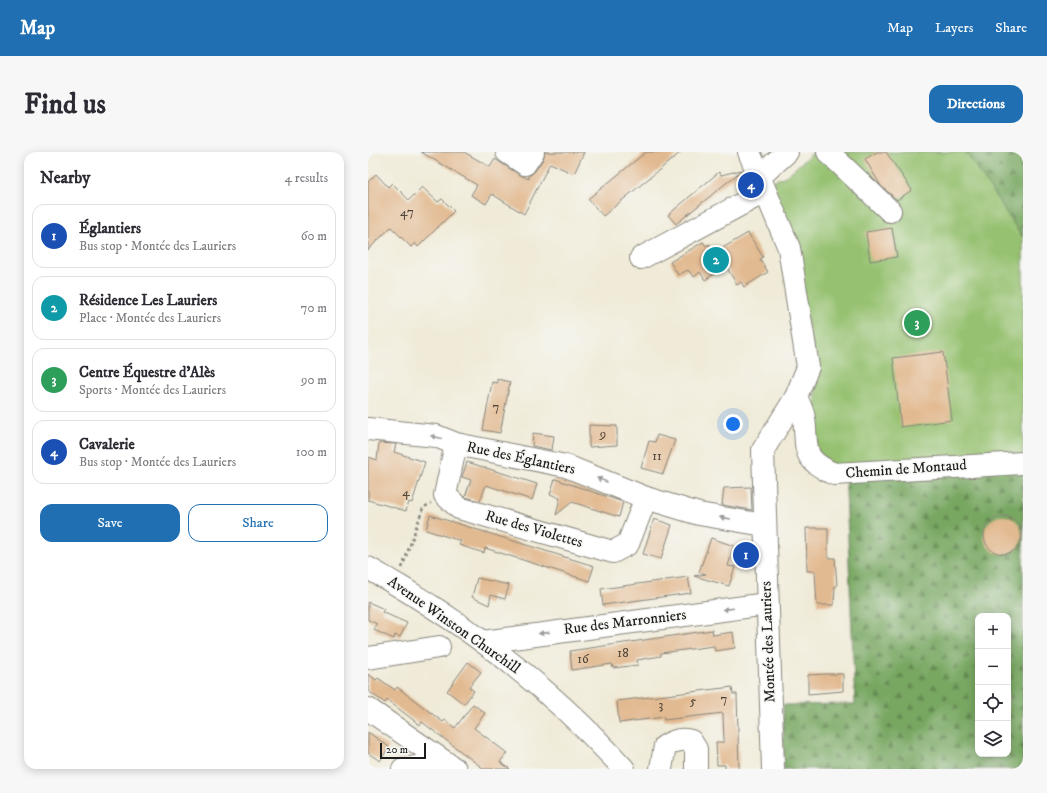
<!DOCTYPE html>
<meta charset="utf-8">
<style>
body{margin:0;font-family:"IM FELL DW Pica",serif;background:#f7f7f7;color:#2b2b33}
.controls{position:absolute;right:12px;bottom:12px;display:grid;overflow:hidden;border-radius:8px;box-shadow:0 2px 10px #0003}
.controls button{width:36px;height:36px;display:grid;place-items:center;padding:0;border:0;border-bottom:1px solid #e1e1e2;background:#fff;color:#2b2b33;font:20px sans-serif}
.scale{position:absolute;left:12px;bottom:10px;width:46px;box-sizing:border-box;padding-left:4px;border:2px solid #1c1c1c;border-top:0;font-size:11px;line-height:14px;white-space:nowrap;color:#1c1c1c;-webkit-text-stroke:3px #f6f6f2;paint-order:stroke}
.you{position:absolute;left:365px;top:272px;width:14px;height:14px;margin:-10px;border:3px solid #fff;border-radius:50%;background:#1a73e8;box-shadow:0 0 0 6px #1a73e833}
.badge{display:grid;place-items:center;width:26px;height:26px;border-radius:50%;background:#1f6fb2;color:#fff;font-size:13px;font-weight:700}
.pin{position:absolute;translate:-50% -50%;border:2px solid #fff;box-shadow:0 1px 4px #0006}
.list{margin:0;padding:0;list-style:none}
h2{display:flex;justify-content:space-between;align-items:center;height:52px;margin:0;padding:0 16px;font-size:17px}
h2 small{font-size:13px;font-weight:400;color:#7c7c81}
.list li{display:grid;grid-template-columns:26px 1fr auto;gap:12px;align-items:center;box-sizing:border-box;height:64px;margin:0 8px 8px;padding:0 8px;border:1px solid #e1e1e2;border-radius:12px}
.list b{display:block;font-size:15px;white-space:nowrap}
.list p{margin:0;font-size:13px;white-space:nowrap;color:#7c7c81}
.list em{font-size:13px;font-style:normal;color:#7c7c81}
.actions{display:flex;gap:8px;padding:12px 16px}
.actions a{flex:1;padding:9px 0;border:1px solid #1f6fb2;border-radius:12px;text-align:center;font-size:14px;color:#1f6fb2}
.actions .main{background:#1f6fb2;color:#fff}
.icon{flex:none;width:22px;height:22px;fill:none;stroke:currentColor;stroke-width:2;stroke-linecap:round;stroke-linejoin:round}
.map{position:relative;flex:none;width:655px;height:617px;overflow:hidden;border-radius:12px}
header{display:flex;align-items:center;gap:24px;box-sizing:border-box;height:56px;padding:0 20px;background:#1f6fb2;color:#fff}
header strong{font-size:19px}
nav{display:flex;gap:22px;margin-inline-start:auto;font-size:14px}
.intro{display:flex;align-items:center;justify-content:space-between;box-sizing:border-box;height:96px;padding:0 24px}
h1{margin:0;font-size:28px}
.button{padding:10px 18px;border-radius:12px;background:#1f6fb2;color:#fff;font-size:14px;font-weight:700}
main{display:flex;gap:24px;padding:0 24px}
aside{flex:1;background:#fff;border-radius:12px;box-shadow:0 2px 10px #0003}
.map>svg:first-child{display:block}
</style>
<header>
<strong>Map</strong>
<nav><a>Map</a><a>Layers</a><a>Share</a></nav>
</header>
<div class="intro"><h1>Find us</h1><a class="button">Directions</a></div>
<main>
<aside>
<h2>Nearby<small>4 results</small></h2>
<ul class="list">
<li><span class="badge" style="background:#1a4fb4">1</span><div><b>Églantiers</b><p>Bus stop · Montée des Lauriers</p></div><em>60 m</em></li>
<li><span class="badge" style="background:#0f9aa8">2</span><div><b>Résidence Les Lauriers</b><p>Place · Montée des Lauriers</p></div><em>70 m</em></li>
<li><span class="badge" style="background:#2e9e5b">3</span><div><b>Centre Équestre d'Alès</b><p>Sports · Montée des Lauriers</p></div><em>90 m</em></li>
<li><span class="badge" style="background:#1a4fb4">4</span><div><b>Cavalerie</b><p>Bus stop · Montée des Lauriers</p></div><em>100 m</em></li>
</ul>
<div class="actions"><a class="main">Save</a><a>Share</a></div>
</aside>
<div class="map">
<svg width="655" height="617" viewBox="0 0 655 617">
<defs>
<pattern id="forest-firs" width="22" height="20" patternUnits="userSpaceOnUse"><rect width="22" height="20" fill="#78a762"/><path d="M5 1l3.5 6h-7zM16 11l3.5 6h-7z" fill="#628750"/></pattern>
</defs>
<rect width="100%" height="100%" fill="#f6f6f2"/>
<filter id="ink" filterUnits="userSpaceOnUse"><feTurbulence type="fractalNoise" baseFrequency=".025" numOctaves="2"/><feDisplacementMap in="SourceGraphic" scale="8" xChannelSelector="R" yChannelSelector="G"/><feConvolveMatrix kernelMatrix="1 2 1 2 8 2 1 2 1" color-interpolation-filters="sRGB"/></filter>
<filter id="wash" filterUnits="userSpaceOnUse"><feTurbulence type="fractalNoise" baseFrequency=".012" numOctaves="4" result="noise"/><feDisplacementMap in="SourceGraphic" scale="16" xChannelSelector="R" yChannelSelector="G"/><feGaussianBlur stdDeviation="0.9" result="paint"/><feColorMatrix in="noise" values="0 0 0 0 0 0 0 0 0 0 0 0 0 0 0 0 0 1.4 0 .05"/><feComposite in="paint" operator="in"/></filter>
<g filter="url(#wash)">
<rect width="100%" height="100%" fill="#f0ebd8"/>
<g fill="url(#forest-firs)" stroke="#4a623f" fill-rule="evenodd">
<path d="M598,0h57v86z"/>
<path d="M655,305v312h-239l-1,-64 72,-1 -10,-236zM610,464h30v138h-30z"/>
</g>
<path fill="#95c16f" stroke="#586e46" d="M446,0h152l57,86v219l-194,12 -10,-9 -3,-27v-74l-43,-178 13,-5z"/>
<g id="blocks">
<g fill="#e2ba91">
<path d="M53,0h43l26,15 5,-8 23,15 11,5v-3l6,-5 8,-12 2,-7h39l-10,22 -24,-11 -26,51 -32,-20 -6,10 -15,-9 6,-10z"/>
<path d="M278,0h35l-78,64 -15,-17z"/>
<path d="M509,0h9l26,38 -15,10 -16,-14 -16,-27z"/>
<path d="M374,18l-66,54 -8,-9 51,-43 2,3z"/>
<path d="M8,22l12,13 4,-4 17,17 13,-13 16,15 4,-3 12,12 -36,36 -3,-4 -4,4 -20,-20 -23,23v-68z"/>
<path d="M524,76l5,29 -27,4 -4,-29z"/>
<path d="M380,81l15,24 -3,2 8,13 -24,15 -3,-5 -4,3 -11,-19 -21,14 -5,-8 -6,5 -6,-7 -10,5 -8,-13 33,-20 3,4 3,-2 5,9z"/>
<path d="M575,200l9,68 -51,7 -8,-69z"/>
<path d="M129,227l13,3 -10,51 -17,-3 9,-48 5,1z"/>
<path d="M221,273l28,1v19l-28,2z"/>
<path d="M165,281l21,3 -2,14 -20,-4z"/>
<path d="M289,283l18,5 -12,34 -22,-6 8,-27 6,1z"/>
<path d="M11,291l17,1 -2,8 31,10 -13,41 -3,-1 -3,9 -38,-11v-43l9,3z"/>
<path d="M99,310l70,22 -5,16 -46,-15 -6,16 -15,-4 6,-17 -9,-3z"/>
<path d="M187,327l68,23 -4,15 -47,-15 -16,13 4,-17 -10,-4z"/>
<path d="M383,335l1,23 -30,-5 2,-17z"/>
<path d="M62,363l164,51 -5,15 -104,-33 -1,5 -25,-8 2,-4 -35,-11z"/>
<circle cx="635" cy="383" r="19"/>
<path d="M286,367l18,6 -11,34 -18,-5z"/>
<path d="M438,376h22v30h7l2,28h-2l-1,19h-17l-2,-34h-8z"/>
<path d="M343,386l23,8 -6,20 7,1 -6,19 -35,-10 12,-2 -7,-2z"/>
<path d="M320,425l3,16 -88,12 -2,-16z"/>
<path d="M109,426l32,7 -4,14 -14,-4 -2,10 -17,-8z"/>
<path d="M0,450l16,7 -2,3 25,11 -7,14 -5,-2 -1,4 -20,-9 3,-6 -9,-4z"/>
<path d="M344,478l1,5 20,-3 2,16 -20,3 -1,-5 -53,7v3l-24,4 1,5 -25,3 -1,-4 -40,6 -2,-19z"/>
<path d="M100,510l13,10 -12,15 5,4 -10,13 -17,-13z"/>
<path d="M0,522l8,6 2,-2 17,12 2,-3 46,35 2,-2 10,8 18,-24 12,9 -11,15 33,25 -7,9 10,7h-26l-62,-47 -2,3 -33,-25 -2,3 -17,-12z"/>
<path d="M457,522h18v17l-35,3v-19z"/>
<path d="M364,535l1,7h4l2,75h-14v-4h-8l-1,-23h8l-1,-29 -59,7v-3l-45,6 -2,-22z"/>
<path d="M0,580l21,15 -9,14 -12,-8z"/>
</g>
</g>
</g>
<g filter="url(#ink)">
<use href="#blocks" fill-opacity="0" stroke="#86847a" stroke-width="1"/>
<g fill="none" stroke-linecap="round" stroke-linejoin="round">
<defs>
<g id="minor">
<path d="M139,0l18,12 8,-12"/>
<path d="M381,0l40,96 19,119 -12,30 -33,53 10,319"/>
<path d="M460,0l62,59"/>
<path d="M390,26l29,-26"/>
<path d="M273,106l123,-66"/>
<path d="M428,245c3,7 7,14 8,21 4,32 -4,40 30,56l189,-11"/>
<path d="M0,277l68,7 20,8 110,22 80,32 53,16 65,11"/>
<path d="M88,292l-11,51 14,13 154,44 15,-8 18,-46"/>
<path d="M115,490l284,-38"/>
<path d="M0,506l71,-11"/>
<path d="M0,557l87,60"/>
<path d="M35,617l42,-7"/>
<path d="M293,617l4,-23c9,-5 16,-8 26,-5l5,8v20"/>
</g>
<path id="major" d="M0,416c95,53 183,120 256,201"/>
</defs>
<use href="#minor" stroke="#86847a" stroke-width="24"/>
<use href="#major" stroke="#86847a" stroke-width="24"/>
<path stroke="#86847a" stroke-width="2.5" stroke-dasharray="3 3" stroke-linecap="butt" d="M34,416l21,-60 8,-5"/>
<use href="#minor" stroke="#fff" stroke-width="22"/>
<use href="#major" stroke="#fff" stroke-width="22"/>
</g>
<defs><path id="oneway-solid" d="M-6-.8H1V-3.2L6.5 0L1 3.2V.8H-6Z"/></defs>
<g fill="#999">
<use href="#oneway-solid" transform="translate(68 285) rotate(-166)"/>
<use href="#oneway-solid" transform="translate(234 328) rotate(-158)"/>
<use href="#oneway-solid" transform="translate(357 366) rotate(-171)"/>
<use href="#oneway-solid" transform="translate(360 457) rotate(173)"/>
<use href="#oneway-solid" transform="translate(176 481) rotate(173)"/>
</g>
</g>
<g text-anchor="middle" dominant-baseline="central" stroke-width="3" stroke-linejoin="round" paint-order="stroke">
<g font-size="13" fill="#4e4439">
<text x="39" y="60">47</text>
<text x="128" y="255">7</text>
<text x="235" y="282">9</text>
<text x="289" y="304">11</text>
<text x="38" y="340">4</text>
<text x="255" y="501">18</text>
<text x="215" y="507">16</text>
<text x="356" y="547">7</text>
<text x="325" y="549">5</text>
<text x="293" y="553">3</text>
</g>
<g font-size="15" fill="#1c1c1c" stroke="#f6f6f2">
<text transform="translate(153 306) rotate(12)">Rue des Églantiers</text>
<text transform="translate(538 317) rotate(-4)">Chemin de Montaud</text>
<text transform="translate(166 377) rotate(16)">Rue des Violettes</text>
<text transform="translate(257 470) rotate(-7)">Rue des Marronniers</text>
<text transform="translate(86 473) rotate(35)">Avenue Winston Churchill</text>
<text transform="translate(400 490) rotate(-92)">Montée des Lauriers</text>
</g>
</g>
</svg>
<div class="controls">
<button>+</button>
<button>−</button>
<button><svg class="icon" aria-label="locate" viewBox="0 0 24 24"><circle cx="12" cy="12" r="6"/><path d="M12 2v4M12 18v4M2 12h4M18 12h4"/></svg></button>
<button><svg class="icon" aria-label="layers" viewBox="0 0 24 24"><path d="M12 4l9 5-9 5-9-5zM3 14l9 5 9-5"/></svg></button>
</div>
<div class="scale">20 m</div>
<div class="you"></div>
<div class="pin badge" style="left:378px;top:403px;background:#1a4fb4">1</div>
<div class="pin badge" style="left:348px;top:108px;background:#0f9aa8">2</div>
<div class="pin badge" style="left:549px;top:171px;background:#2e9e5b">3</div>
<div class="pin badge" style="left:383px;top:33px;background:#1a4fb4">4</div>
</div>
</main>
